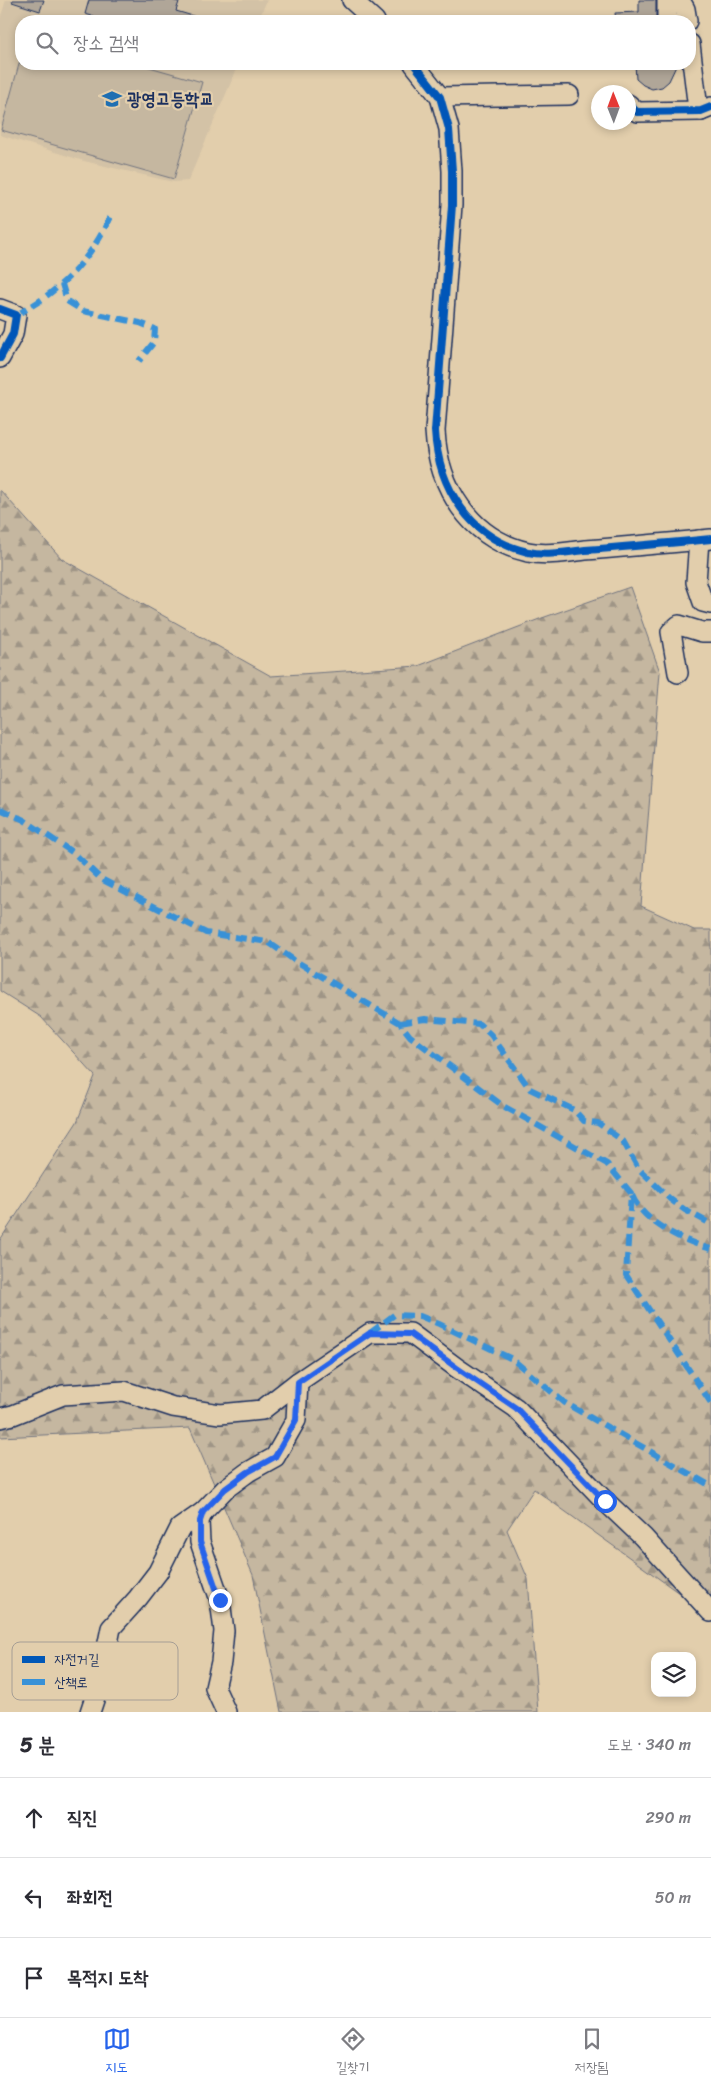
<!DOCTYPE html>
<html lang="ko">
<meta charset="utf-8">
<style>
body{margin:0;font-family:Sriracha,"Poor Story",sans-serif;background:#f7f7f7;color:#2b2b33}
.controls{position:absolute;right:15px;bottom:15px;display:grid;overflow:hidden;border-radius:10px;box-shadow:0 2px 8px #0003}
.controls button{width:45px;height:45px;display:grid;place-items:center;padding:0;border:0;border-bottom:1px solid #e1e1e2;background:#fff;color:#2b2b33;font:25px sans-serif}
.compass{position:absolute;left:591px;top:85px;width:45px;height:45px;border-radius:50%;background:#fff;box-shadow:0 2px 8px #0003;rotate:359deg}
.stop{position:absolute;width:15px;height:15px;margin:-11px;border:4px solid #2563eb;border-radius:50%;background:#fff}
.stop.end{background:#2563eb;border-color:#fff;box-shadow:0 1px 5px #0008}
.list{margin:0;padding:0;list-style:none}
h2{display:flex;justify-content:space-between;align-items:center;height:65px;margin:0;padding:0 20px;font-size:21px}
h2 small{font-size:16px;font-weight:400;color:#7c7c81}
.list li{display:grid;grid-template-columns:32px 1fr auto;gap:15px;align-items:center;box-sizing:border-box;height:80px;padding:0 20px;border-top:1px solid #e1e1e2}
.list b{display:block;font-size:19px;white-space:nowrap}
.list em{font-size:16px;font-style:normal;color:#7c7c81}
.icon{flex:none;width:28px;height:28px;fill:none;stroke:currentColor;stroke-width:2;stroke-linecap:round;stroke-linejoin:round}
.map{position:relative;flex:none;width:711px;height:1712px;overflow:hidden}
.search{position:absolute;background:#fff;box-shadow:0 2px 8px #0003;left:15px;right:15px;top:15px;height:55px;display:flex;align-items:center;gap:12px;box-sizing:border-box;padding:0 18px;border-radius:20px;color:#7c7c81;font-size:19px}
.sheet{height:305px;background:#fff}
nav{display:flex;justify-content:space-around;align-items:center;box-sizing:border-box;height:70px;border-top:1px solid #e1e1e2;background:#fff;font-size:14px;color:#7c7c81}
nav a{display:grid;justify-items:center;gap:2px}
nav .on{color:#2563eb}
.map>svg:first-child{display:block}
</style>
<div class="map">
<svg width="711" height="1712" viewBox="0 0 711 1712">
<defs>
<pattern id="forest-firs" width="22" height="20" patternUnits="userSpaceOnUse" patternTransform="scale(1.25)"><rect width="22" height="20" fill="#c5b7a0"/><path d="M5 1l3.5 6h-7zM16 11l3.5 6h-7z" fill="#9f9586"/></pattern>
</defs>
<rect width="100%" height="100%" fill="#e2ceac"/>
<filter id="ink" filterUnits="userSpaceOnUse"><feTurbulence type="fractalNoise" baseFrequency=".02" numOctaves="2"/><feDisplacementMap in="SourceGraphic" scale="10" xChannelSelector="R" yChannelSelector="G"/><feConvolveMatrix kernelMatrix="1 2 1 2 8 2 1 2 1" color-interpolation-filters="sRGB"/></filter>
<g filter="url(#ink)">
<path fill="#d3c2a6" d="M6,0h261l-9,21h-237v43h218l-51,117 -15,1 -89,-21 -84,-26v-116z"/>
<path fill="url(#forest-firs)" stroke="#70737f" d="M0,490l62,69 209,117 147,-10 124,-48 88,-31 30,85 -19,234 53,24h17v686l-177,-127 -27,41 21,49 10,133h-257l-28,-137 -63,-147 -190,9v-197l77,-118 18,-46 -54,-59 -41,-26z"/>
<path fill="#c5b7a0" stroke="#70737f" d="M21,57v7h118l63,18 -28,97 -173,-49z"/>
<g fill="#b0a698" stroke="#1b2f5e">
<path d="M13,0h31l-4,11 -28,-9z"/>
<path d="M89,0h82l8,2 -3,9 27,8v2h-93l-25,-7z"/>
<path d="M639,0h17v21h-40l-1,-8 24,-1z"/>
<path d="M635,64h42l-8,17 -7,6 -10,2 -9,-4 -7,-6z"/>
</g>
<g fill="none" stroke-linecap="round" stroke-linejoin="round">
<defs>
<g id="minor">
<path d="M352,0l23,21"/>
<path d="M667,0v21"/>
<path d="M680,0l5,9 2,12"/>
<path d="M690,44l7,57 4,10"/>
<path d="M414,64l26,33 9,32 3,42v34l-17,226c3,56 35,108 93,121 18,4 40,0 57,-2 42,-3 84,-7 126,-11"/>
<path d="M440,97l129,-2"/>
<path d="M628,104l9,8 64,-1 10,-4"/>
<path d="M0,309l16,6 -3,19 -13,24"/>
<path d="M699,540l-3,42 7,20 8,2"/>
<path d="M678,673l-7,-41 8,-7 23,7h9"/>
<path d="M0,1418l13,-3 50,-20 61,-4 49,16 47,7 42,-4 36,-28"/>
<path d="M90,1712l10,-30 11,-54 27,-30 20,-26 22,-44 23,-16"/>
<path d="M226,1712l-11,-24 6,-26 3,-31 -4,-31 -20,-58 -1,-21 4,-9 22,-23 23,-17 27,-15 21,-37 2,-38 72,-49h40l47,35 59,40 89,93 38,36 68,75"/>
</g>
</defs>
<use href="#minor" stroke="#1b2f5e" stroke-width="22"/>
<use href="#minor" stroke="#e2ceac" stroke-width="19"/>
<g stroke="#3891d7" stroke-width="6" stroke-dasharray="12 6" stroke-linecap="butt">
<path d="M62,284l5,17 16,10 57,12 15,6 -1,13 -15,19"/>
<path d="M16,315c44,-23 77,-57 96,-103"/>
<path d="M0,809l24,11 51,34 26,25 105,54 62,9 26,18 106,63 10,13 93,70 104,58 24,29 -5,82 85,128"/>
<path d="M400,1023l25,-4 54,5 12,11 39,54 44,21 10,11 14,2 25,18 15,27 32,31 15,11 26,14"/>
<path d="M632,1195c11,28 51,46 79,54"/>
<path d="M370,1333l24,-18 26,1 19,8 73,35 53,44 146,83"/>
</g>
<defs>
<g id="cycleway">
<path d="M414,64l26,33 9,32 3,42v34l-17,226c3,56 35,108 93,121 18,4 40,0 57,-2 42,-3 84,-7 126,-11"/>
<path d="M628,104l9,8 64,-1 10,-4"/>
<path d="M0,309l16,6 -3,19 -13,24"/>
</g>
</defs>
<use href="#cycleway" stroke="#e2ceac" stroke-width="11"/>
<use href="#cycleway" stroke="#0057b8" stroke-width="8"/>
</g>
</g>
<g fill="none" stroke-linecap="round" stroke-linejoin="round" filter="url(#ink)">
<path stroke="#2563eb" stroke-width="6" d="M220,1600l-20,-58v-21l3,-9 22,-23 23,-17 27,-15 21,-37 2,-38 72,-49 40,1 47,34 59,40 89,93"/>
</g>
<defs>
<symbol id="school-bare" viewBox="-9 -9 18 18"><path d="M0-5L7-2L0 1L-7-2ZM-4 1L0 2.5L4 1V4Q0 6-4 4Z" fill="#1f6fb2" stroke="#e2ceac" stroke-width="2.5" paint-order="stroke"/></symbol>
</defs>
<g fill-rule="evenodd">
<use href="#school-bare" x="98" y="85" width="28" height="28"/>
</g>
<g text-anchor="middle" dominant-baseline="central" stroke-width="4.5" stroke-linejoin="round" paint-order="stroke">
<g font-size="18" font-weight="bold" fill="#1b2f5e" stroke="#e2ceac" text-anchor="start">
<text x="127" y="99">광영고등학교</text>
</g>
</g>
<rect x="12" y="1642" width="166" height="58" rx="8" fill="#e2ceac" stroke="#a69e95" stroke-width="1"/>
<rect x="22" y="1656" width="23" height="7" fill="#0057b8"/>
<rect x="22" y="1679" width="23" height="6" fill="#3891d7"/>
<g font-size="14" fill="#1b2f5e">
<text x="54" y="1664">자전거길</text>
<text x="54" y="1687">산책로</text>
</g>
</svg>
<div class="controls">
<button><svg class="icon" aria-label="layers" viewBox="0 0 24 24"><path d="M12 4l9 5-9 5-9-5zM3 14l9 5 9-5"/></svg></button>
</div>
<svg class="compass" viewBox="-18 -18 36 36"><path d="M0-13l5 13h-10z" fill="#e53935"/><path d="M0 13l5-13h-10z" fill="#7c7c81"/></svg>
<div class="stop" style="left:605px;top:1501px"></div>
<div class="stop end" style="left:220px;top:1600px"></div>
<div class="search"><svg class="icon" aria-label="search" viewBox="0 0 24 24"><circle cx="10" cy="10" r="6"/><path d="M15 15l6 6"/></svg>장소 검색</div>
</div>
<section class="sheet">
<h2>5 분<small>도보 · 340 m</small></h2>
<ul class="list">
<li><svg class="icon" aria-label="ahead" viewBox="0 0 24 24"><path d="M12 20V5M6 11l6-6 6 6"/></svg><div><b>직진</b></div><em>290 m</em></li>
<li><svg class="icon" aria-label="left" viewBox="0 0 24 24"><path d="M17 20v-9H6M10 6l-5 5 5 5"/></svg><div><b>좌회전</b></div><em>50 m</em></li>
<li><svg class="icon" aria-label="arrive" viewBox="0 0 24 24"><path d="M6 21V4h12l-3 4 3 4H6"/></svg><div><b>목적지 도착</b></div></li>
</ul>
</section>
<nav>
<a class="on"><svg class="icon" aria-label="map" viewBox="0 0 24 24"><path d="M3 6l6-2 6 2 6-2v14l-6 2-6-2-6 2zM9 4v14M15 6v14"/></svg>지도</a>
<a><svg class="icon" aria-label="directions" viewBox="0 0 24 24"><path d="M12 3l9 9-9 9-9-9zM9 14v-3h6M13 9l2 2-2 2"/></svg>길찾기</a>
<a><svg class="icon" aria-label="saved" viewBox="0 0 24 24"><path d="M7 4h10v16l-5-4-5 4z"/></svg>저장됨</a>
</nav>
